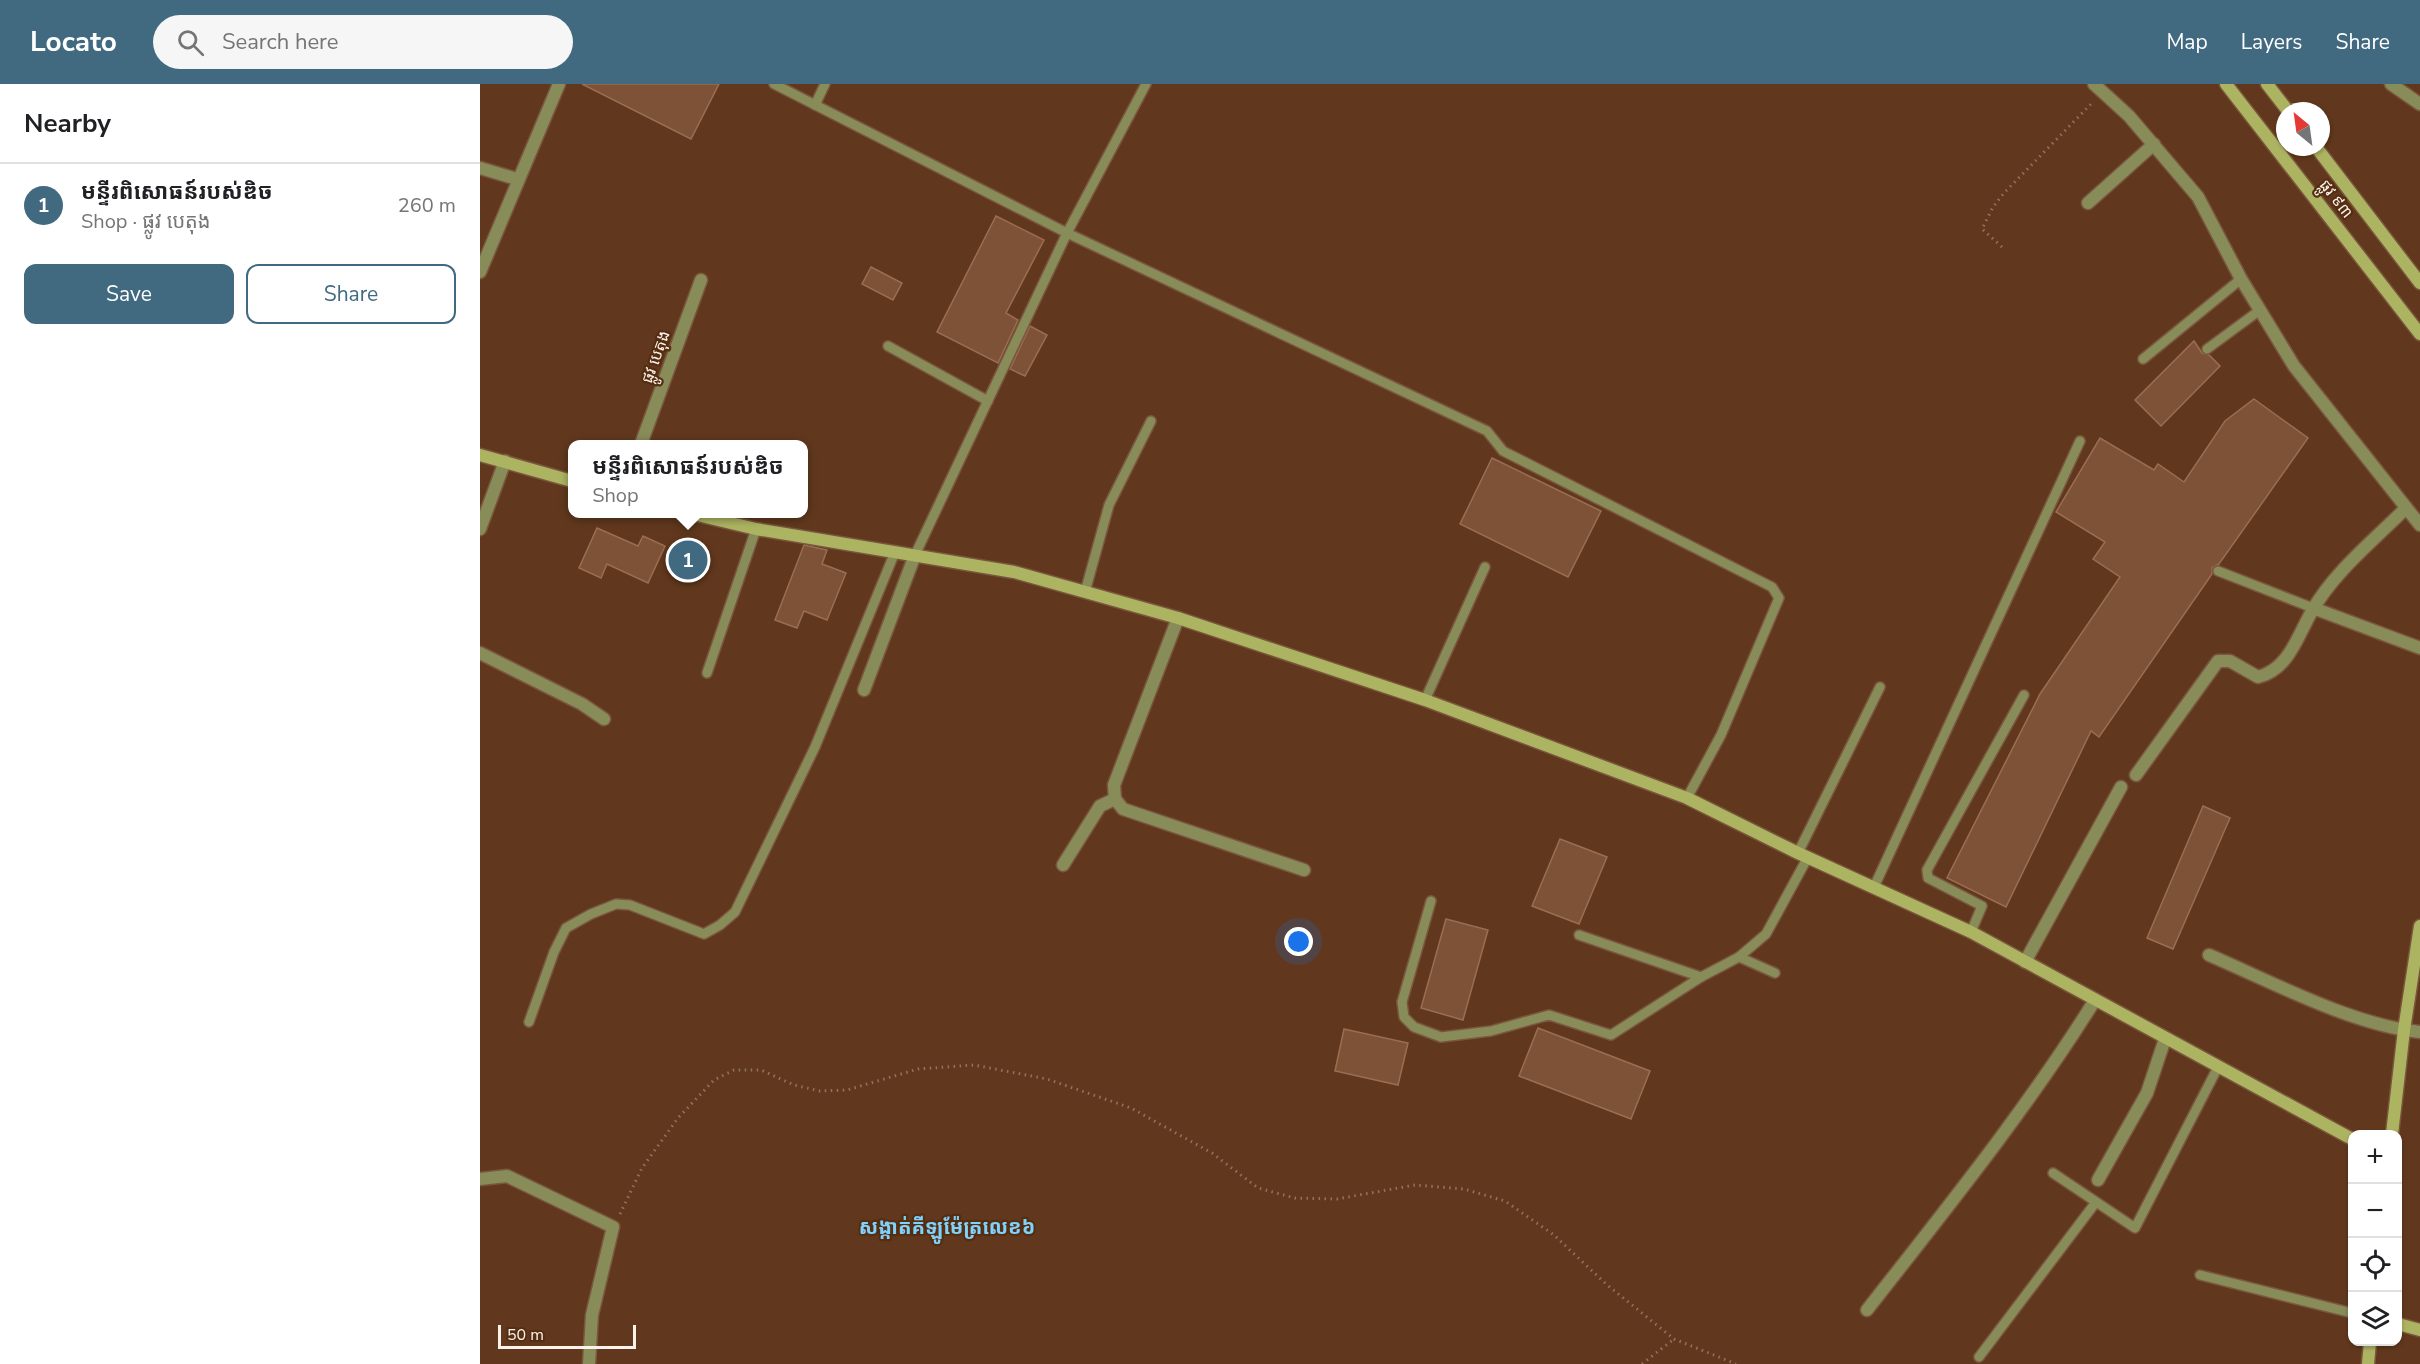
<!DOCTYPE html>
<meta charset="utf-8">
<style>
body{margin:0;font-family:"Nunito Sans","Noto Sans Khmer",sans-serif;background:#f6f6f6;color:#202124}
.controls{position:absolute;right:18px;bottom:18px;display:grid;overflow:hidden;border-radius:12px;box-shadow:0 2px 4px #0004}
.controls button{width:54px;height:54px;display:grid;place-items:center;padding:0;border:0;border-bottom:2px solid #e0e0e0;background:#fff;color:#202124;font:30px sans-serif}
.compass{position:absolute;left:1796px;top:18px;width:54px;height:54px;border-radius:50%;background:#fff;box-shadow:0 2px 4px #0004;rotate:331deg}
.scale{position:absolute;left:18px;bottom:15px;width:138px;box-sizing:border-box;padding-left:6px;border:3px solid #fcf1eb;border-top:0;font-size:16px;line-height:21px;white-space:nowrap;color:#fcf1eb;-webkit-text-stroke:4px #552e12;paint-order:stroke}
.you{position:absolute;left:819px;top:858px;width:21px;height:21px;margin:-15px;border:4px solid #fff;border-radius:50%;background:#1a73e8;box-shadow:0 0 0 9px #1a73e833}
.badge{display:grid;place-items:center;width:39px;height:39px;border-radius:50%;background:#416a80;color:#fff;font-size:20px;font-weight:700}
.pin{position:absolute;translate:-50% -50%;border:3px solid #fff;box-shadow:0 2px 6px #0006}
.popup{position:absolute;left:88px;top:356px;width:240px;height:78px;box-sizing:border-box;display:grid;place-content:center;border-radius:12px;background:#fff;filter:drop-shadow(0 2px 4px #0005);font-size:20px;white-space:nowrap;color:#757577}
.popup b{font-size:22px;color:#202124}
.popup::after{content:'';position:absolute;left:50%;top:100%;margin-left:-12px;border:12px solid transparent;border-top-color:#fff}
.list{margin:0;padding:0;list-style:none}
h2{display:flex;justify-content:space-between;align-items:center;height:78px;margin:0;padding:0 24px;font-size:26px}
h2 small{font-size:20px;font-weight:400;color:#757577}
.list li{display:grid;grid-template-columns:39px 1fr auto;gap:18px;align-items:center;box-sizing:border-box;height:84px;padding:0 24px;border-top:2px solid #e0e0e0}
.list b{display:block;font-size:22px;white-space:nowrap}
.list p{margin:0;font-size:20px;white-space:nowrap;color:#757577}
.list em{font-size:20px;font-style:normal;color:#757577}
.actions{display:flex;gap:12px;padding:18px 24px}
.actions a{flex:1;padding:14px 0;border:2px solid #416a80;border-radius:12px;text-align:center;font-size:21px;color:#416a80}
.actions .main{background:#416a80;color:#fff}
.icon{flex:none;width:33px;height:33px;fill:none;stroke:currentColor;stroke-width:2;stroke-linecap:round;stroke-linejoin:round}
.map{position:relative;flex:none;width:1940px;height:1280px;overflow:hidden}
header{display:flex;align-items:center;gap:36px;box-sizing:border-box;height:84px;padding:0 30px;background:#416a80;color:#fff}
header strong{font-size:28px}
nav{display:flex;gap:33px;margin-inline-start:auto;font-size:21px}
.search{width:420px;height:54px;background:#f6f6f6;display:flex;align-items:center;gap:15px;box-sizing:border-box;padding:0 21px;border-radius:33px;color:#757577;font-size:22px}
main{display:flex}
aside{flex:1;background:#fff}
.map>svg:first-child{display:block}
</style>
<header>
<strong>Locato</strong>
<div class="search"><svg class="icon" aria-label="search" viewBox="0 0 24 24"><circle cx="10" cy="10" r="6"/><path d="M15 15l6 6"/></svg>Search here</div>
<nav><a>Map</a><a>Layers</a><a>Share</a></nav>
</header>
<main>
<aside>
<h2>Nearby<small></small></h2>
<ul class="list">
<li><span class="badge">1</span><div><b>មន្ទីរពិសោធន៍របស់ឌិច</b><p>Shop · ផ្លូវ បេតុង</p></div><em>260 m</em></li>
</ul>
<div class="actions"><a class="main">Save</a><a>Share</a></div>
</aside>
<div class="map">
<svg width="1940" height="1280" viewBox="0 0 1940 1280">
<rect width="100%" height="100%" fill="#61381d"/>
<g fill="#7d5237" stroke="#9b6e52" stroke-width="1.5">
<path d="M102,0h137l-28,55z"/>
<path d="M516,132l48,24 -38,73 12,7 -20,43 -61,-31z"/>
<path d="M391,183l31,16 -9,17 -31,-16z"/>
<path d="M550,242l17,9 -22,41 -15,-7z"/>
<path d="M1714,257l8,12 7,2 11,11 -59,60 -26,-26z"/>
<path d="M1774,315l54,39 -89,126 -7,4v6l-113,163 -8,-6 -85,176 -59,-29 93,-184 80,-117 -27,-18 12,-17 -49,-30 44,-74 54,32 4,-6 26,18 41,-61z"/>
<path d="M1012,374l109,53 -33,66 -108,-53z"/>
<path d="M117,444l41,18 5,-10 22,10 -17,37 -41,-19 -6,14 -22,-10z"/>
<path d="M324,461l23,5 -5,14 24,9 -19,47 -23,-9 -7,17 -22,-8z"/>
<path d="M1723,722l27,12 -57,131 -26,-11z"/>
<path d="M1080,755l47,18 -28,67 -47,-18z"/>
<path d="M966,835l42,11 -25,90 -42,-12z"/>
<path d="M1058,944l112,43 -19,48 -112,-43z"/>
<path d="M864,945l64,14 -10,42 -63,-14z"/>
</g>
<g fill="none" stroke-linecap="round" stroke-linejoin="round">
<defs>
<g id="lane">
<path d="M294,0l293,149 79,-149"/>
<path d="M335,21l10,-21"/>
<path d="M408,262l100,55"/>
<path d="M1727,265l53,-39"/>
<path d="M1663,275l98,-80"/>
<path d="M435,471l152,-322 420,198 16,20 269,136 7,11 -58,137 -34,63"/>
<path d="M1738,487l95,37"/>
<path d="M605,508l24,-87 42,-84"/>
<path d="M227,589l49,-144"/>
<path d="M945,616l60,-133"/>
<path d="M1318,769l82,-166"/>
<path d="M1394,803l206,-446"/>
<path d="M951,817l-29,101 2,15 10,10 27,10 50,-6 58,-16 62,20 90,-58 38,-20 27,-23 42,-77"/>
<path d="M1491,848l11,-26 -54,-28 -1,-8 97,-175"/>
<path d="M1099,851l122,42"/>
<path d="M1259,873l36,16"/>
<path d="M49,938l25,-70 12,-24 25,-14 25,-10 14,1 74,29 16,-9 15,-13 80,-165 80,-195"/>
<path d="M1573,1089l82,55 83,-161"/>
<path d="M1720,1191l152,38"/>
<path d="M1499,1273l117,-155"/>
</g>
<g id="street">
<path d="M1614,0l35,32 69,81 43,82 53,87 126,159"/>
<path d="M1911,0l29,20"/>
<path d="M0,84l37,11"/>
<path d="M1608,119l66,-59"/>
<path d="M0,188l79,-188"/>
<path d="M161,360l60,-164"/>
<path d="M0,445l25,-68"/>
<path d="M1833,524l107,40"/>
<path d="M698,534l-64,167 1,14 8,10 181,61"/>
<path d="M0,569l102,51 22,15"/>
<path d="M384,606l51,-135"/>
<path d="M1656,691l82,-114h12l28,16c31,-8 39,-40 54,-66 22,-39 62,-71 94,-103"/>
<path d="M583,781l37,-59 15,-7"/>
<path d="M1729,871c63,27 143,70 211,77"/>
<path d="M1545,878l96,-175"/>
<path d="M0,1095l27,-3 106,51 -21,88 -3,49"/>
<path d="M1618,1096l49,-87 18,-54"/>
<path d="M1387,1226c79,-101 160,-201 228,-310"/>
</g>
<g id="secondary">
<path d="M1746,0l194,250"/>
<path d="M1787,0l21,27"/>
<path d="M1836,63l104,136"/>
<path d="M0,371l92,26"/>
<path d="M213,430l63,15 258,43 164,46 247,82 262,98 111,55 173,79 381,207"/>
<path d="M1912,1050l12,-104 16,-104"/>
<path d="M1918,1240l22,6"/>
<path d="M1888,1280l2,-22"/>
</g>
</defs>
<use href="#lane" stroke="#7a563e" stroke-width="12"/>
<use href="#street" stroke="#7a563e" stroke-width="15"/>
<use href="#secondary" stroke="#7a563e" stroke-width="15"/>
<g stroke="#92735f" stroke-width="3" stroke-dasharray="1.5 4.5" stroke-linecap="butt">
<path d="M1522,163l-20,-18 11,-22 11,-14 89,-91"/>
<path d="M140,1130l22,-46 36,-50 36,-38 20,-10h27l33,15 26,6 27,-1 71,-21 56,-4 73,14 84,29 81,45 46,35 37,10 42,1 78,-14 49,4 41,12 49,34 52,49 68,55 62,25"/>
<path d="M1162,1280l32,-25"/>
</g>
<use href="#lane" stroke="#888c59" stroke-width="9"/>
<use href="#street" stroke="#888c59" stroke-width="12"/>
<use href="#secondary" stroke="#adb461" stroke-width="12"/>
</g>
<g text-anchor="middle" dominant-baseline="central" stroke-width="4.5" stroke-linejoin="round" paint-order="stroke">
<g font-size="16" fill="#fcf1eb" stroke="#552e12">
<text transform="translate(1856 115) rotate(52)">ផ្លូវ ៩៣</text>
<text transform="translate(176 273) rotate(-70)">ផ្លូវ បេតុង</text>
</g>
<g font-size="20" font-weight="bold" fill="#80d2fd" stroke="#552e12">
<text x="467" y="1143">សង្កាត់គីឡូម៉ែត្រលេខ៦</text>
</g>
</g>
</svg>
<div class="controls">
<button>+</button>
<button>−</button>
<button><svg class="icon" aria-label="locate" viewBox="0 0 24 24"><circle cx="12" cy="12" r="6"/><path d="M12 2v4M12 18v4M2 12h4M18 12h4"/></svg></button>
<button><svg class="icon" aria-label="layers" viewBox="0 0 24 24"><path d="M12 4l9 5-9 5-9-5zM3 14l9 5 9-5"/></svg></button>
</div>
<svg class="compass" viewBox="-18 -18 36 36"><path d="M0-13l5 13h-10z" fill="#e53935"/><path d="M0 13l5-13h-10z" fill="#757577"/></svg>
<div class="scale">50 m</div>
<div class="you"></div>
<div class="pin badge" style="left:208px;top:476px">1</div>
<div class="popup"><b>មន្ទីរពិសោធន៍របស់ឌិច</b>Shop</div>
</div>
</main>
